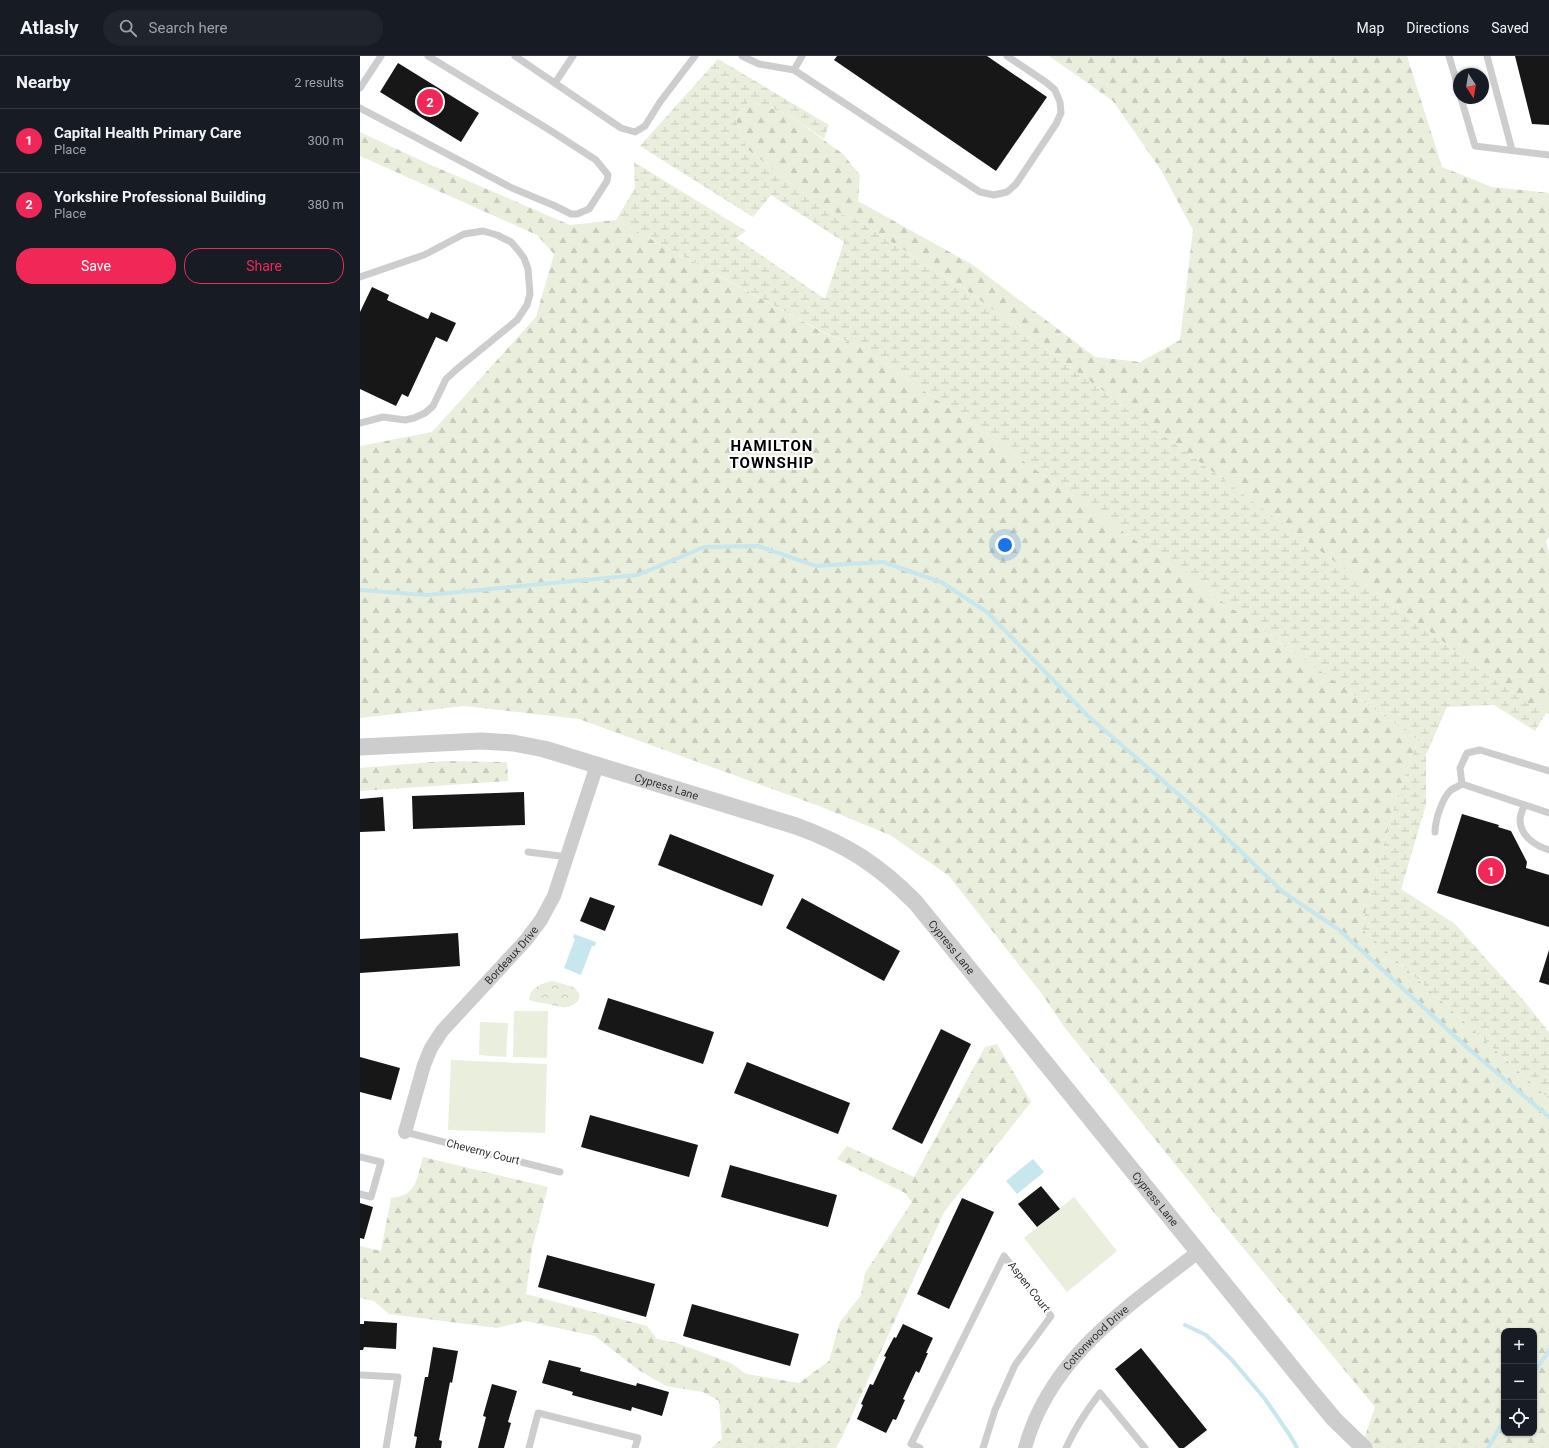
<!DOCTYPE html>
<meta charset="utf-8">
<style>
body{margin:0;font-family:Roboto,sans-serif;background:#20242c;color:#f1f3f6}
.controls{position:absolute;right:12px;bottom:12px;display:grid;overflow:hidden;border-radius:8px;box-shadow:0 1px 3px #0004}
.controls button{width:36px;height:36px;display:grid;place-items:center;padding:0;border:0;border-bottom:1px solid #363941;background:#171b24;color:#f1f3f6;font:20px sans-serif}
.compass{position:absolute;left:1093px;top:12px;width:36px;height:36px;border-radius:50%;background:#171b24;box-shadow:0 1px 3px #0004;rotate:168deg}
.you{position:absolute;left:645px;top:489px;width:14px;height:14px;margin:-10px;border:3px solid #fff;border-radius:50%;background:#1a73e8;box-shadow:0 0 0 6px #1a73e833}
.badge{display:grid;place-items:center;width:26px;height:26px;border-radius:50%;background:#f12758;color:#fff;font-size:13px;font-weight:700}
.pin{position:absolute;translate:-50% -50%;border:2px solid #fff;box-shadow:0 1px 4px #0006}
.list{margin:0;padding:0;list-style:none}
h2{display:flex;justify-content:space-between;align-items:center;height:52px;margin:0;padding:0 16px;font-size:17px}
h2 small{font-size:13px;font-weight:400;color:#9ea1a6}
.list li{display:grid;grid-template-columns:26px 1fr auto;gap:12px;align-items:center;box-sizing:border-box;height:64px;padding:0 16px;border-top:1px solid #363941}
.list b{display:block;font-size:15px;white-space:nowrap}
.list p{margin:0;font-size:13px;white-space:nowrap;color:#9ea1a6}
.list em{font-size:13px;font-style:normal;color:#9ea1a6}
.actions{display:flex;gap:8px;padding:12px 16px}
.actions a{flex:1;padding:9px 0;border:1px solid #f12758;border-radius:16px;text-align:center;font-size:14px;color:#f12758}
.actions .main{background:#f12758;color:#fff}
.icon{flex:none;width:22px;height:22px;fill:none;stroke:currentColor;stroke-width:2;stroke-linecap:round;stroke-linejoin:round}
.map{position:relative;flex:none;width:1189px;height:1392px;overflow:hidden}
header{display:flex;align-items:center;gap:24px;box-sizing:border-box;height:56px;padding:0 20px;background:#171b24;border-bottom:1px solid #363941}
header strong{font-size:19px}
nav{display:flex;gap:22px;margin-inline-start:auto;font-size:14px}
.search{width:280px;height:36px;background:#20242c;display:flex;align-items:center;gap:10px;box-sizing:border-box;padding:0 14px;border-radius:22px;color:#9ea1a6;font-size:15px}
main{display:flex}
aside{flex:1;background:#171b24}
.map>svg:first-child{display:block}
</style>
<header>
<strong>Atlasly</strong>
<div class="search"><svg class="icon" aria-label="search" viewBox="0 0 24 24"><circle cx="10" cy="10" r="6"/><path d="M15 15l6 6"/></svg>Search here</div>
<nav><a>Map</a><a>Directions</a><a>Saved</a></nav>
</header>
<main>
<aside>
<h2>Nearby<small>2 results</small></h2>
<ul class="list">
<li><span class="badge">1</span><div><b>Capital Health Primary Care</b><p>Place</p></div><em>300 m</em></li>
<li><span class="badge">2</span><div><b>Yorkshire Professional Building</b><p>Place</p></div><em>380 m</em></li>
</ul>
<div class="actions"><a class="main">Save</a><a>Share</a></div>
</aside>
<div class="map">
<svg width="1189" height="1392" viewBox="0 0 1189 1392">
<defs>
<pattern id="forest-firs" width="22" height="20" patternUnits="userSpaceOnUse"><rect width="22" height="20" fill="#e9eedd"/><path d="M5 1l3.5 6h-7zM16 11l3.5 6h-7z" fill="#c8ccbe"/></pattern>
<pattern id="wetland-marsh" width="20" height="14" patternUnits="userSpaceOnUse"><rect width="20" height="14" fill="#e9eedd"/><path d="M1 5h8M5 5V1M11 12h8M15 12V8" fill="none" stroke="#c8ccbe"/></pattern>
<pattern id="park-crowns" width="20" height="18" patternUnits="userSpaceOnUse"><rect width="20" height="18" fill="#e9eedd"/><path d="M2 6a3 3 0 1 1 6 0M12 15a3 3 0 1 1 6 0" fill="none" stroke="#c8ccbe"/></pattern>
</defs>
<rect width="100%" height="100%" fill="#fff"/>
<g fill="url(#forest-firs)" fill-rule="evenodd">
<path d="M689,0h358l35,111 50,20 57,6v344l-3,4 3,12v153l-21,-2 -562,-414 -112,-72 -30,-9 -77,-60 -11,-29 13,-19 39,13 55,40 17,21 -2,26 115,64 122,92 45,5 40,-22 13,-110 -32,-60 -48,-69z"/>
<path d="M0,76l71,33 139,60 46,-5 210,114 36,13 556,393 -21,57 -36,131 188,171v349h-188l14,-41 -150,-181 -160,-198 -23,-34 -93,-118 -59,-41 -71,-29 -240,-87 -115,-13 -104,12v-272l72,-14 104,-115 18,-63 -17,-19 -177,-79zM1144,1275h30v102h-30z"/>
<path d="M84,705l63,1 1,19 -148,10v-23z"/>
<path d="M637,988l34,58 -87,110 -102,225 -6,11h-125l11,-9 -3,-38 -16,-9 -37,-6 -29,-17 -42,-33 -70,-15 -28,7 -108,-14 -15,-13 -14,-3v-52l21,5 10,-53c27,-3 25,-19 32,-41l125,30 -16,61 -6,46 121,32 10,13 20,4 54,20 15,11 53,9 30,-22 11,-39 21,-27 4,-22 47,-71 -7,-9 -68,-34 10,-13 67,31 71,-130z"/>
</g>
<path fill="url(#wetland-marsh)" d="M358,3l111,66 -5,14 -36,-25 -39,-13 -13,19 11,29 77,60 30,9 112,72 562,414 21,2v8l-3,-1 -11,18 -41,-26 -47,2 -21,48v50l-25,84 54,35 69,77 25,31v67l-188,-171 36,-131 21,-57 -556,-393 -35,-13 -211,-114 19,-32 -1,-26 112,69 -10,7 89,61 19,-57 -73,-47 -18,22 -113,-71z"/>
<path fill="url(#park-crowns)" d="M193,925l21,6 6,8 -2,6c-13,10 -15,6 -30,3 -7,-2 -12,-1 -19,-4 1,-13 13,-17 24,-19z"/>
<g fill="#e9eedd">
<path d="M154,955h34l-1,47 -34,-1z"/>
<path d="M120,966l28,1 -2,34 -27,-2z"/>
<path d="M91,1004l96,4 -2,69 -97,-3z"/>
<path d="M714,1141l43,54 -50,41 -43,-54z"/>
</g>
<g fill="#c8e6ee">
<path d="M214,878l22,8 -1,4h-3l-11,29 -17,-7 11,-29 -2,-1z"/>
<path d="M673,1103l11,13 -27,22 -11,-13z"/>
</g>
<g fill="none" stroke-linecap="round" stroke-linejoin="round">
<g stroke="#c8e6ee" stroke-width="4">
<path d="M0,534l67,5 211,-20 66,-28 54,-1 58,20 67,-4 58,20 46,30 101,104 119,103 76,73 55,37 133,122 78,66"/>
<path d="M825,1269l21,10 25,24 34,40 26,38 6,11"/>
<path d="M1174,1317l15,-23"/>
<path d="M1128,1392l16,-27"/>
</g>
</g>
<g fill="#171717">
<path d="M477,0h150l60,41 -51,74 -162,-111z"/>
<path d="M1155,0h34v69l-17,-1z"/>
<path d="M38,7l81,50 -18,29 -81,-50z"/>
<path d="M12,231l17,8 -2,5 41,19 3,-7 25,11 -9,19 -11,-5 -28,60 -6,-3 -6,12 -36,-17v-77z"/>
<path d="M164,736l1,33 -112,4 -1,-33z"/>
<path d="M23,741l2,34 -25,1v-33z"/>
<path d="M1102,758l37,11 -1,2 13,4 16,31 -1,6 23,7v52l-112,-34z"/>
<path d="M310,778l104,41 -12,31 -104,-41z"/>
<path d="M230,841l25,9 -10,25 -25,-10z"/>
<path d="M442,842l98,53 -16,30 -98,-53z"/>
<path d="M98,877l2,33 -100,7v-34z"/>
<path d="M1189,894v35l-10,-3z"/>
<path d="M248,942l106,34 -11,32 -105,-35z"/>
<path d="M581,973l30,15 -49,100 -30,-15z"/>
<path d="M0,1001l40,11 -9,32 -31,-8z"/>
<path d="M387,1006l103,41 -12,31 -104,-41z"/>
<path d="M230,1059l108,30 -9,32 -108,-30z"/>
<path d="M370,1109l107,30 -9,32 -107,-30z"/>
<path d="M681,1130l19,23 -23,18 -19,-23z"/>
<path d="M602,1142l32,14 -45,97 -32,-15z"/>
<path d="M0,1147l13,4 -9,32 -4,-1z"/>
<path d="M187,1199l108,29 -9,33 -108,-30z"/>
<path d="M332,1248l107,30 -9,32 -107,-30z"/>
<path d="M4,1265l33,2 -1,26 -32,-2 -1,3h-3v-26h4z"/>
<path d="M543,1268l30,14 -7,15h2l-9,20 -3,-2 -13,28 2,1 -9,20 -3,-1 -7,14 -29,-14 6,-14 -2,-1 9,-20 3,1 13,-28 -2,-1 10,-19 2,1z"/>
<path d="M73,1291l25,4 -6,32 -2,-1 -11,58 3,1 -1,7h-26l2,-11 -3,-1 11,-59h3z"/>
<path d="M781,1292l66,82 -23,18h-5l-64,-79z"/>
<path d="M189,1304l32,8 -1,3 56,15 1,-3 32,9 -7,24 -30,-9 -1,4 -59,-16 1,-3 -31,-9z"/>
<path d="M132,1328l25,7 -9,31 3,1 -7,25h-26l8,-31 -3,-1z"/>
</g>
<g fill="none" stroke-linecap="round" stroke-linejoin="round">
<g stroke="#cdcdcd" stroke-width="7">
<path d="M155,0l106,72 14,4 10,-6 15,-24 35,-46"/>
<path d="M382,0l17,8 35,6 186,122 14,3 13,-3 9,-8 40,-60 5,-11 -1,-11 -5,-12 -8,-7 -40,-27"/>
<path d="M1089,0l10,34"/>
<path d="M1127,0l25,94"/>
<path d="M434,14l8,-14"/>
<path d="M195,27l18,-27"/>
<path d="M0,32l21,-32"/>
<path d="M1101,42l14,48 74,9"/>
<path d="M0,52l152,80 41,17 18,9h6l12,-5 18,-28 1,-6 -12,-15 -48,-31 -120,-73"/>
<path d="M0,221l64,-22 40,-21 19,-3 14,4 14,7 7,8 6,8 4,11 2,25 -3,11 -10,15 -60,49 -11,10 -13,27 -8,7 -11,5 -9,2 -22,-3 -23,6"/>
<path d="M1102,728l87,29"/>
<path d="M1164,749c-1,5 -4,10 -4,15 0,16 16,26 29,30"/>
<path d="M1075,776c0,-11 7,-34 16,-42 3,-2 8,-4 11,-6l-2,-16 7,-15 13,-3 69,21"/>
<path d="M168,796l40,5"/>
<path d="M45,1076l155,40"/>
<path d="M0,1101l21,5 -10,35 -11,-3"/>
<path d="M0,1319l38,2 -12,71"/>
<path d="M169,1392l9,-35 100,25 -3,10"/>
<path d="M560,1392l-9,-4 93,-188 47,60 -36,49 -20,45 -12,38"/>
<path d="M706,1392c9,-20 21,-38 34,-55l45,55"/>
</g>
<g stroke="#cdcdcd" stroke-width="14">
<path id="s1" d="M45,1076l19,-67 7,-17 11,-17 84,-91 15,-20 13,-24 43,-131"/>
<path id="s2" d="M665,1392c25,-92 103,-141 173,-196"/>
</g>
<path stroke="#cdcdcd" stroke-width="17" id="s3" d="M0,691l121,-6 32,2 31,6 252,77c50,18 83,39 120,77l394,487 24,29 30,29"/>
</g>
<g text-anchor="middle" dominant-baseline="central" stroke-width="4" stroke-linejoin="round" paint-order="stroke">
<g font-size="11" fill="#303030" stroke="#fff">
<text stroke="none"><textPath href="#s3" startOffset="313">Cypress Lane</textPath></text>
<text stroke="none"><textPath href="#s3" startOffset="649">Cypress Lane</textPath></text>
<text stroke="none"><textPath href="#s1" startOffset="211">Bordeaux Drive</textPath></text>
<text transform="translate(123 1096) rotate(14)">Cheverny Court</text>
<text stroke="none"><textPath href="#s3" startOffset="973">Cypress Lane</textPath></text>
<text transform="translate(669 1231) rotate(52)">Aspen Court</text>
<text stroke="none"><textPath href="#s2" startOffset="133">Cottonwood Drive</textPath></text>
</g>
<g font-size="15" font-weight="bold" letter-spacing="1" fill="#000" stroke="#fff">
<text x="412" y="390">HAMILTON<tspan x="412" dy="17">TOWNSHIP</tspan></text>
</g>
</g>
</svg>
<div class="controls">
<button>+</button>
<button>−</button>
<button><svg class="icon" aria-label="locate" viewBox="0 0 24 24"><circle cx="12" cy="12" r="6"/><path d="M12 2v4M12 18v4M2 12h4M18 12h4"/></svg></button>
</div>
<svg class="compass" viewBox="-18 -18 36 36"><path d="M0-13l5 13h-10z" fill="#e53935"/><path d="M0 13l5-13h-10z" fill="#9ea1a6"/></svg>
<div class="you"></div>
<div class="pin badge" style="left:1131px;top:815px">1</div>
<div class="pin badge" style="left:70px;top:46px">2</div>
</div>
</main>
